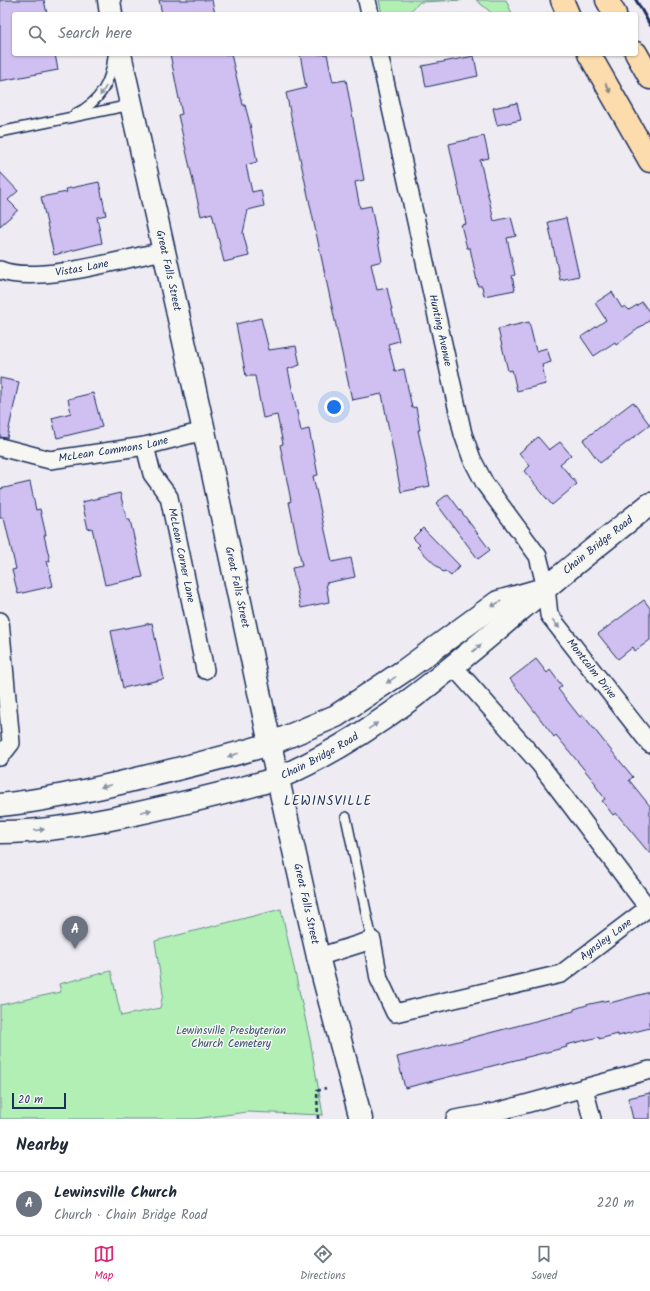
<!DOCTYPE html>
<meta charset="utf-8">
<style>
body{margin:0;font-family:Kalam,sans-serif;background:#f2f2f3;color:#1f2937}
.scale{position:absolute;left:12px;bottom:10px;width:54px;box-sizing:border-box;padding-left:4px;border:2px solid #1b2f5e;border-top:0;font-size:11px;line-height:14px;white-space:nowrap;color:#1b2f5e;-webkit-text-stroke:3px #f6f6f2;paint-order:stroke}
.you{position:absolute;left:334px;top:407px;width:14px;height:14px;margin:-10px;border:3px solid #fff;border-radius:50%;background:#1a73e8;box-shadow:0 0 0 6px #1a73e833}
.badge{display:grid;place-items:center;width:26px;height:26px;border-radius:50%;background:#db2777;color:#fff;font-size:13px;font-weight:700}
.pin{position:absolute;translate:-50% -33px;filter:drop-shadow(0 1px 2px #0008)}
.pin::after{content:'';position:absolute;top:21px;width:14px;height:12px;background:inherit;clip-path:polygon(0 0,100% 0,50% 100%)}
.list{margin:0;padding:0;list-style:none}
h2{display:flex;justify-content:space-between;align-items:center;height:52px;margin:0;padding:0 16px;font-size:17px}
h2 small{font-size:13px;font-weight:400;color:#747a83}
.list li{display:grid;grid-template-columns:26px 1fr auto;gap:12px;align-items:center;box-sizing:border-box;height:64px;padding:0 16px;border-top:1px solid #e0e1e3}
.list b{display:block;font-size:15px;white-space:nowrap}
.list p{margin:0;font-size:13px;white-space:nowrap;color:#747a83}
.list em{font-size:13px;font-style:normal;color:#747a83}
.icon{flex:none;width:22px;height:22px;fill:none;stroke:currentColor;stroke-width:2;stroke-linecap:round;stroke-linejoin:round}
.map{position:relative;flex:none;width:650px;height:1119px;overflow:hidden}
.search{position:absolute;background:#fff;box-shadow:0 1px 3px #0004;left:12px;right:12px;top:12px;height:44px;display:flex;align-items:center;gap:10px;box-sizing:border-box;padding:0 14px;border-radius:4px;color:#747a83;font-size:15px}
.sheet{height:116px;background:#fff}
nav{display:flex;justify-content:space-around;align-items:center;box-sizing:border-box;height:56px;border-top:1px solid #e0e1e3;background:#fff;font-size:11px;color:#747a83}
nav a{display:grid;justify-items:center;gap:2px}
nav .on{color:#db2777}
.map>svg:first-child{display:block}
</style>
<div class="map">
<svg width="650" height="1119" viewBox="0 0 650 1119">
<rect width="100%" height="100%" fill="#eeebf2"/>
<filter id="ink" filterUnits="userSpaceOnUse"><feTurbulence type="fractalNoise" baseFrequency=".025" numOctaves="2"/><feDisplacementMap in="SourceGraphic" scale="8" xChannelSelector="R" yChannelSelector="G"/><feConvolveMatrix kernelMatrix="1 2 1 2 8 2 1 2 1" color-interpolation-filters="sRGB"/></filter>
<g filter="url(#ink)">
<g fill="#b1efb5" stroke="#668f8a">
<path d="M379,0h83l-42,2 -13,12h-25z"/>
<path d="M476,0h30l6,14h-19z"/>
<path d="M281,909l29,131 13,75 -76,-3 -52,7h-195v-114l61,-13 -2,-8 52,-13 10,45 39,-8 3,-14 -8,-53z"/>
</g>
<g fill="#d0bff1" stroke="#1b2f5e">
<path d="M0,0h44l3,14h-33v40h41l3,16 -58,11z"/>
<path d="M159,0h53l3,14h-53z"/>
<path d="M170,54h61l12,51h2l5,19 7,38 -11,3 6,27 9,-2 3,16 -16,4 -5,23 6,23 -25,6 -12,-49 -11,3 -23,-101 4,-1z"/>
<path d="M300,54h27l6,28 13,-2 18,100 -9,2 5,26 11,-2 11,55 -11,3 6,26 10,-2 12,53 -11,3 7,27 9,-2 8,39 4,-1 4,23h-2l12,56 -29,6 -19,-98 -30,6 -66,-307 20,-5z"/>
<path d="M474,56l4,20 -52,11 -4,-21z"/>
<path d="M517,103l4,17 -24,5 -4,-17z"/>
<path d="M484,136l5,22 -9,2 14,61 17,-4 5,19 -9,2 8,37 -3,1 3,14 -31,6 -2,-10h-4l-8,-38h-3l-6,-23 5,-1 -17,-80z"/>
<path d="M0,172l18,19 -10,9 10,10 -18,16z"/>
<path d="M99,182l7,33 -9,2 5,26 -48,12 -13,-58 26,-5 -1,-3z"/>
<path d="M566,218l13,58 -19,4 -12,-58z"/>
<path d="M612,292l10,16 3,-2 4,4 13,-8 8,11v7l-34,25 -1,-3 -21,14 -13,-19 25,-17 -11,-17z"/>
<path d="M261,318l8,32 27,-4 4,19 -12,4 13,62 8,-2 9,46 -5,1 19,86 19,-4 4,19 -29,6 3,19 -28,6 -9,-40 10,-2 -13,-64 2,-1 -11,-56 3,-1 -6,-29 -14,3 -8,-42h-9l-10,-52z"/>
<path d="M529,322l7,29 11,-3 4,14 -9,3 4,19 -29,7 -5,-21 -4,1 -10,-42z"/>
<path d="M0,378l19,4 -12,56 -7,-1z"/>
<path d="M93,393l9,34 -45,11 -5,-20 19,-5 -3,-14z"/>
<path d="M633,402l17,23 -50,38 -17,-23z"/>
<path d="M538,437l11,13 11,-8 11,13 -11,9 17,20 -25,21 -28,-34 6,-5 -11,-13z"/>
<path d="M30,482l6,28 4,-1 6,26h-2l6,26h-3l6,25 -35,8 -6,-24 4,-1 -12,-51h-4v-29z"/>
<path d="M120,493l7,27h3l13,57 -38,8 -13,-57 -4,1 -6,-27z"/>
<path d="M448,494l42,56 -12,9 -42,-56z"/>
<path d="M423,528l37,38 -9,10 -6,-5 -2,1 -26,-25 3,-2 -7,-7z"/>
<path d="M644,600l6,8v32l-15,11 -2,-4 -15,12 -20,-25z"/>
<path d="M152,623l12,56 -41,9 -12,-57z"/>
<path d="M536,659l11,14 3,-3 12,16 -4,3 22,28 3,-2 27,34 23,28 -4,3 21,26v48l-34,-41 -3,2 -11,-14 3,-2 -10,-14 1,-1 -40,-49 -2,2 -44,-58z"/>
<path d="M650,992v36l-32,8v-2l-19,5v-2l-33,8 1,2 -162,41 -8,-31 177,-46v-2l16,-5 19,-4 1,3z"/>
<path d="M650,1093v26h-17l-5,-21z"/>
</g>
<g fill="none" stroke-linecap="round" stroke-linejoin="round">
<defs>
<g id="service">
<path d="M75,114c25,-12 36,-31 38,-58"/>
<path d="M0,132l131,-27"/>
<path d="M346,817l26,123"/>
</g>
<g id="minor">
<path d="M367,0l3,14"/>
<path id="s1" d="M379,54l84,380 9,25 13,25 53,72 8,32 3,27 101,129"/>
<path id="s2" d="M0,270c35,15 124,-11 163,-19"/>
<path id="s3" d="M145,446l7,28 17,23 36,173"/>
<path id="s4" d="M0,447l50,13 95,-14 59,-15"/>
<path d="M0,621l11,122 -11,14"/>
<path id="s5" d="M318,957l54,-17 7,39 16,34 166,-39 87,-66 -109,-145 -85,-96"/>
<path d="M584,1088l8,31"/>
<path d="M455,1119l41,-7 154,-42"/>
</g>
<g id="tertiary">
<path d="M270,744l66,-28 69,-46 93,-68 42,-12"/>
<path id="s6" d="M278,778c102,-44 184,-119 268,-190 34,-29 69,-56 104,-84"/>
</g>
<g id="secondary">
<path d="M109,0l2,14"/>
<path id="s7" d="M120,54l84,377 66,313 48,213 43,162"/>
<path d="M0,805c40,-4 80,-13 120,-22 50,-12 100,-24 150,-39"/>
<path d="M0,832c43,0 87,-8 130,-17 50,-11 99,-22 148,-37"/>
</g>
<g id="motorway">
<path d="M562,0l6,14"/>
<path d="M607,0l8,14"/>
<path d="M636,53l14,25"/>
<path d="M589,54l61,107"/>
</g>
</defs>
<use href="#service" stroke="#1b2f5e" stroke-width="12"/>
<use href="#minor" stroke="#1b2f5e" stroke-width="20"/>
<use href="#tertiary" stroke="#1b2f5e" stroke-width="25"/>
<use href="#secondary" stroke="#1b2f5e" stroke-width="25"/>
<use href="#motorway" stroke="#1b2f5e" stroke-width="25"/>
<path stroke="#1b2f5e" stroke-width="2.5" stroke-dasharray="4 3" stroke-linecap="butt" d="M318,1119l-1,-28 9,-3"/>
<use href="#service" stroke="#f6f6f2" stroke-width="9"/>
<use href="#minor" stroke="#f6f6f2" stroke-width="17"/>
<use href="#tertiary" stroke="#f6f6f2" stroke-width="22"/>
<use href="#secondary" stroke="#f6f6f2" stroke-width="22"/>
<use href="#motorway" stroke="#fcdcac" stroke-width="22"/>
<path stroke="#1b2f5e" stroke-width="3" d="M636,0l14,25"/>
</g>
<defs><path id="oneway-solid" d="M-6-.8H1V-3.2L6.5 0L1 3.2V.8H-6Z"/></defs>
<use fill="#8c8685" href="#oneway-solid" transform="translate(608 88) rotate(61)"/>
<g fill="#8892a8">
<use href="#oneway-solid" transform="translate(103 91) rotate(123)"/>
<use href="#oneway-solid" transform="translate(496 604) rotate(150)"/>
<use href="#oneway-solid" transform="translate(556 624) rotate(51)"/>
<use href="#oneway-solid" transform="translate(477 648) rotate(-40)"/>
<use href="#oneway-solid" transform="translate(391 680) rotate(146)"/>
<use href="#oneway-solid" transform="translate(373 726) rotate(-34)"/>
<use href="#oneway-solid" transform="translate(233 755) rotate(163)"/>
<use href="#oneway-solid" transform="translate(106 786) rotate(167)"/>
<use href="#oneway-solid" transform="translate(146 811) rotate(-12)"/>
<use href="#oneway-solid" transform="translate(39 830) rotate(-7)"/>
</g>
</g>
<g text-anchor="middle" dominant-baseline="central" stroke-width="3" stroke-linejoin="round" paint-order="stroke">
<g font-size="11" fill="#1b2f5e" stroke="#f6f6f2">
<text stroke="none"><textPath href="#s2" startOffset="83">Vistas Lane</textPath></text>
<text stroke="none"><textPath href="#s7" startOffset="222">Great Falls Street</textPath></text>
<text stroke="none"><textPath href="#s1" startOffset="283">Hunting Avenue</textPath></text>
<text stroke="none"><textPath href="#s4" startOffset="116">McLean Commons Lane</textPath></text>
<text stroke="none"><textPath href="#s6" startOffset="397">Chain Bridge Road</textPath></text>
<text stroke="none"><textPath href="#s3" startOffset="117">McLean Corner Lane</textPath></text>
<text stroke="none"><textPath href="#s7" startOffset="546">Great Falls Street</textPath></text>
<text stroke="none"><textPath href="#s1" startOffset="662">Montcalm Drive</textPath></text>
<text stroke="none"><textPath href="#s6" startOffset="47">Chain Bridge Road</textPath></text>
<text stroke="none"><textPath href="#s7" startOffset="870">Great Falls Street</textPath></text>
<text stroke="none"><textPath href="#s5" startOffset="361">Aynsley Lane</textPath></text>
</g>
<g font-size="11" fill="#39556f" stroke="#f6f6f2">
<text x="231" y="1031">Lewinsville Presbyterian<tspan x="231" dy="13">Church Cemetery</tspan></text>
</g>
<g font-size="13" letter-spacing="1" fill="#1b2f5e" stroke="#f6f6f2">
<text x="328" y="801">LEWINSVILLE</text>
</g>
</g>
</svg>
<div class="scale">20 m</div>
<div class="you"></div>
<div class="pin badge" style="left:75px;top:949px;background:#6b7280">A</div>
<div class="search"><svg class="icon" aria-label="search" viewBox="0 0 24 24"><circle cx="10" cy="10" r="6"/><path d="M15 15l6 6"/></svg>Search here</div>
</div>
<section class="sheet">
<h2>Nearby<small></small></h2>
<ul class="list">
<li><span class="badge" style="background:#6b7280">A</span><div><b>Lewinsville Church</b><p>Church · Chain Bridge Road</p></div><em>220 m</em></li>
</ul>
</section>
<nav>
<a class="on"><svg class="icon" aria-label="map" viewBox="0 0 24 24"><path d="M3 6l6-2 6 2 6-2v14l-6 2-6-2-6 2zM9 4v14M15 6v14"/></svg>Map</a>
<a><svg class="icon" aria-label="directions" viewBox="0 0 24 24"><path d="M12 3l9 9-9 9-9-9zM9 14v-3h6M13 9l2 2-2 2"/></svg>Directions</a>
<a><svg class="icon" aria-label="saved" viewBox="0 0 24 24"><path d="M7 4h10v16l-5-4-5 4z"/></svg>Saved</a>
</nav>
